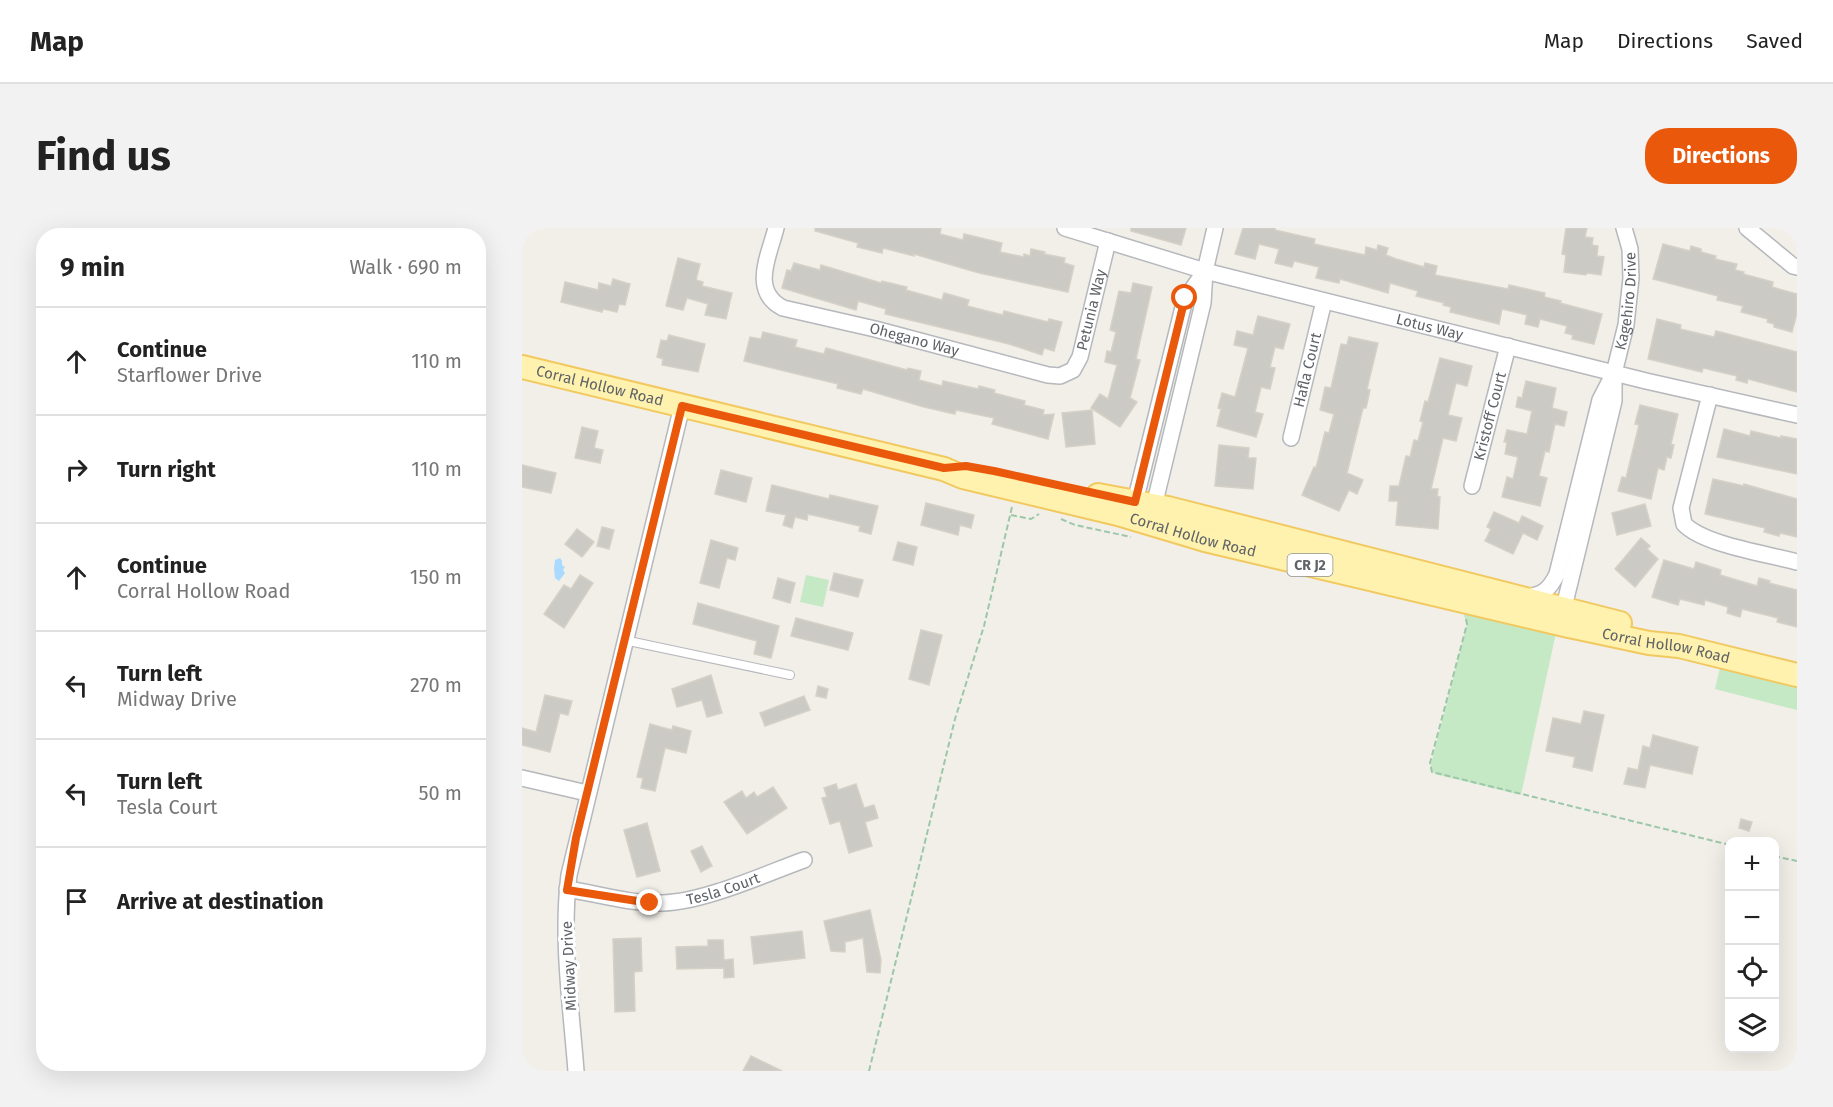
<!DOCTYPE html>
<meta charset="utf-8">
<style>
body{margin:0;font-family:"Fira Sans",sans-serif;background:#f2f2f2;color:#222}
.controls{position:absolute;right:18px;bottom:18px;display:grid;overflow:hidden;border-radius:12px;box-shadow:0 6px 24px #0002}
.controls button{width:54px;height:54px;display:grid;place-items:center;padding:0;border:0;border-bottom:2px solid #e0e0e0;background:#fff;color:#222;font:30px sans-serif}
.stop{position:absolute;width:18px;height:18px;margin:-14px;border:4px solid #ea580c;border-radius:50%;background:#fff}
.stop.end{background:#ea580c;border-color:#fff;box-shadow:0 2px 6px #0008}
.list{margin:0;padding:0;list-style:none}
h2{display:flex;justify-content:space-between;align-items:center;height:78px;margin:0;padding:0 24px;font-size:26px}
h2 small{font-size:20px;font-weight:400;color:#767676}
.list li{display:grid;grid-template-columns:39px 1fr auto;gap:18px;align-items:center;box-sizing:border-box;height:108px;padding:0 24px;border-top:2px solid #e0e0e0}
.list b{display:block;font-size:22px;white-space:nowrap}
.list p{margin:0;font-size:20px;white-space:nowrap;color:#767676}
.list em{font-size:20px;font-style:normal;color:#767676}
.icon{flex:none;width:33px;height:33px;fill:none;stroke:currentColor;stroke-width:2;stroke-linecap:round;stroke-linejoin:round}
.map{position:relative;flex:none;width:1275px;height:843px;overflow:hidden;border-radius:24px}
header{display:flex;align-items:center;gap:36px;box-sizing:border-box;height:84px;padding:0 30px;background:#fff;border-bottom:2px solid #e0e0e0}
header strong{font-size:28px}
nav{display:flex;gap:33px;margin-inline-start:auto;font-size:21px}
.intro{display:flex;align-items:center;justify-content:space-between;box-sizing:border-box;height:144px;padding:0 36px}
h1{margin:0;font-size:42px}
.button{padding:15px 27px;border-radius:24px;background:#ea580c;color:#fff;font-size:21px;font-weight:700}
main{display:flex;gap:36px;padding:0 36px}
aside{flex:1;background:#fff;border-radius:24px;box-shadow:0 6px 24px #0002}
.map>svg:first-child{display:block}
</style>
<header>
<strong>Map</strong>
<nav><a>Map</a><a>Directions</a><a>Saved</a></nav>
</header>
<div class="intro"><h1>Find us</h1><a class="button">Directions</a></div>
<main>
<aside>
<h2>9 min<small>Walk · 690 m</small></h2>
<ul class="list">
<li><svg class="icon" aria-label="ahead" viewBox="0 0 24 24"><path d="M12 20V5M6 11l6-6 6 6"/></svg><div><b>Continue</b><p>Starflower Drive</p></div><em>110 m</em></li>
<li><svg class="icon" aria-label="right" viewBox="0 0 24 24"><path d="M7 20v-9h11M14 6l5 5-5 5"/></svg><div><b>Turn right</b></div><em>110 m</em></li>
<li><svg class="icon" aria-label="ahead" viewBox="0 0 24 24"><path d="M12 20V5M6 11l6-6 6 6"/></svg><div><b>Continue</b><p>Corral Hollow Road</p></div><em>150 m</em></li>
<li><svg class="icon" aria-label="left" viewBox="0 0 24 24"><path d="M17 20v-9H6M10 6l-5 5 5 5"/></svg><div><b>Turn left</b><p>Midway Drive</p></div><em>270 m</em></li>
<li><svg class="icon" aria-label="left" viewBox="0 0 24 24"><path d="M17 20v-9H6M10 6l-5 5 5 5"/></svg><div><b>Turn left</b><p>Tesla Court</p></div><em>50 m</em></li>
<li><svg class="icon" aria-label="arrive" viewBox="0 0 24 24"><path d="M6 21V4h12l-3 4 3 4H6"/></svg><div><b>Arrive at destination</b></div></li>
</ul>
</aside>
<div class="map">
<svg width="1275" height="843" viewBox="0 0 1275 843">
<rect width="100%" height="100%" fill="#f1efe8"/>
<g fill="#c5e8c5">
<path d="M284,347l23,5 -6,27 -23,-5z"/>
<path d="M943,379l92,21 -36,167 -86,-21 -5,-6 37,-144 -4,-11z"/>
<path d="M1199,436l76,19v27l-82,-21z"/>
</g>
<path fill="#aadaff" d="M38,330l2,3v4l3,2 -2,3 2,3 -6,8 -4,-3 -1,-10 1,-8z"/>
<g fill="#cccac5" stroke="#d6d1c6" stroke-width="1.5">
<path d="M293,0h126l-1,6 23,6 1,-6 38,9 -2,9 24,5v-3l6,2 1,-7 14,3 -1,2 21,4 -1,5 10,3 -6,26 -89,-19 -65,-19v2l-31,-8 -1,5 -25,-6 1,-4 -43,-12z"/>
<path d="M609,0h55l-5,17 -50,-14z"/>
<path d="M721,0h32v2l40,9 -1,5 51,11 1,-8 11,3 1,-5 10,3 -2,7 10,4 28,8 1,-4 12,3 -2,9 73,14 1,-4 36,8 -1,4 17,4 -1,2 42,11 -8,30 -22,-5 1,-4 -8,-2 2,-7 -27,-7 -2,8 -13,-3 2,-9 -25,-6 -3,15 -49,-12 1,-5 -8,-2 1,-2 -28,-7 2,-5 -28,-8 -2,10 -48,-14 -1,4 -23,-5 3,-11 -25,-6 -2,6 -17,-4 4,-14 -20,-5 -4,15 -20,-5z"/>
<path d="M1044,0h21l-2,9 8,1 -1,7 6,1 -1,10 7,1 -3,18 -14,-2 -1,2 -22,-3 2,-17 -4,-1z"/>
<path d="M1141,16l27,7 1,-5 10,3v3l15,4 -1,3 22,5 -2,6 9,2 -1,2 30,8 -1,5 25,7v19l-5,19 -18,-5v-3l-7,-2 1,-3 -27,-7 2,-6 -26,-6 1,-4 -65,-17z"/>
<path d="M156,30l22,6 -4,16 7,2 -1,4 30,7 -6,26 -21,-4 3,-11 -21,-6 -4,12 -17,-4z"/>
<path d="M272,35l26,7 1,-5 60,18 1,-2 25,6 -1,3 36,10 2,-7 25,7 -2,6 36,9 1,-4 44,11 1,-3 13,3 -8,29 -10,-3 -2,7 -33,-11 -124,-30 1,-5 -28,-8 -2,9 -74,-22 5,-18 4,1z"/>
<path d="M91,51l17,5 -5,21 -6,-1 -2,8 -14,-3 -1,3 -41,-10 4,-20 33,8 1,-7 12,3z"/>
<path d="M611,55l19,4 -16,72 4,1 -10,38 7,4 -17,25 -29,-19 9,-14 8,5 9,-34 -12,-3 2,-11 4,1 5,-20 -6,-2 9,-39 12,2z"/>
<path d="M736,88l32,8 -7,25 -8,-2 -5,20 5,1 -5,21 -9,-2 -6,25 8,2 -7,23 -39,-11 4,-17 -3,-1 4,-15 13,4 13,-49 -14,-3 3,-14 16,4z"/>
<path d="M1135,91l24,6 -1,4 34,8 2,-6 81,21v40l-49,-13 -1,4 -11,-3 1,-4 -34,-8 -1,4 -54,-13z"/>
<path d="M241,104l34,8 -2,7 29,7 2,-6 81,22 1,-2 13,3 -2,9 23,6 1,-5 35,8 1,-3 16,4 -1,3 31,8 -1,4 20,5 -1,5 11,-1 -6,25 -56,-15 2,-6 -38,-8 -1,4 -31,-7 -61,-18 -2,5 -24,-6 1,-4 -94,-23 6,-24 11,2z"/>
<path d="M147,107l36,9 -7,28 -36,-7 1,-6 -6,-2 4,-17 6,1z"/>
<path d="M827,109l29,6 -11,46 3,1 -4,18h-3l-16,65 16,7 -6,14 -8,-4 -10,21 -37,-16 12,-28 2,1 9,-36 4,1 5,-19 -14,-4 5,-23 6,1 10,-44 6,1z"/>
<path d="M918,130l32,8 -5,20 -11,-3 -8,32 14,3 -6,23 -13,-3 -12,51h7l-1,7 3,1 -2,32 -42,-4 2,-24h-9l1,-15h9l7,-30 4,1 4,-17 4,1 5,-19 -3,-1 5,-20 3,1z"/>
<path d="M1004,153l30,7 -4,20 15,4 -3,14 -9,-2 -6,28 -4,-1 -6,25 8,2 -7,28 -38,-9 5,-20 6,2 5,-22 -13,-3 2,-12h-3l3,-12 20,4 5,-23 -16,-4 2,-10 4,1z"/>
<path d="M1118,177l38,9 -7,30 3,1 -3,13 -4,-1 -3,13 -6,-2 -7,31 -33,-8 4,-14 4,1 13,-53 -4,-1z"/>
<path d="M570,182l3,34 -29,3 -4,-34z"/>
<path d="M60,199l16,4 -4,17 9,2 -3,13 -25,-5z"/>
<path d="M1202,201l26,7 1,-5 30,7v-2l16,3v35l-80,-17z"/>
<path d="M697,217l30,3 -1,10h8l-3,31 -38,-3z"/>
<path d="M0,237l34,8 -5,20 -29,-6z"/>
<path d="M199,242l31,8 -6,24 -31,-8z"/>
<path d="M1191,251l31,7v-2l53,15v38l-17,-4 -1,3 -15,-4 1,-4 -60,-14z"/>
<path d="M250,257l57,14 1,-4 48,11 -7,28 -12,-3 1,-5 -52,-12 -1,6 -12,-3 -3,11 -9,-3 3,-10 -20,-4z"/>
<path d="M404,275l48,12 -3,13 -11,-3 -2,10 -37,-10z"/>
<path d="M1123,276l6,22 -34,9 -5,-22z"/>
<path d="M972,284l25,11 3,-7 21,10 -6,14 -14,-7 -10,21 -28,-13 6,-12 -4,-2z"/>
<path d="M80,299l12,3 -5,19 -12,-3z"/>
<path d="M55,301l17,13 -12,15 -17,-13z"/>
<path d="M1119,310l9,8 -3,3 11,10 -23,28 -20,-18z"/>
<path d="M189,312l27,8 -3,12 -8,-2 -8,30 -19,-5z"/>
<path d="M376,314l19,5 -4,18 -20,-5z"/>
<path d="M1142,332l30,9 2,-7 25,8 -1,5 37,11 2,-8 11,3 -1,2 28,7v37l-20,-5 1,-4 -36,-9 -2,8 -13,-4 1,-6 -23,-7 -1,5 -24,-6 -2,6 -26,-8z"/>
<path d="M312,345l29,7 -5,17 -28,-7z"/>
<path d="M58,347l13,8 -29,45 -20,-14 20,-29 7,4z"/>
<path d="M256,350l17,5 -5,20 -17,-5z"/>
<path d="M176,375l81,23 -8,32 -17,-4 3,-13 -64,-17z"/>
<path d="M274,390l57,15 -5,17 -57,-14z"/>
<path d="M399,402l21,5 -13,50 -20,-6z"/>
<path d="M189,447l11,38 -15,4 -5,-17 -25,7 -5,-18z"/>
<path d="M296,458l10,3 -2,9 -10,-2z"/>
<path d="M23,467l27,6 -4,14 -8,-2 -10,39 -28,-7v-17l14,4z"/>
<path d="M282,468l6,14 -45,16 -5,-13z"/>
<path d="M1062,483l20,4 -12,56 -19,-4 2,-10 -29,-6 7,-33 28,6z"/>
<path d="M128,496l22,6 1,-4 18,5 -5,22 -21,-5 -10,43 -14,-3 2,-10 -6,-1z"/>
<path d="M1131,507l45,12 -6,27 -42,-9 -5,23 -21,-4 4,-16 10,2 5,-24 7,2z"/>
<path d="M314,556l2,6 18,-6 8,24 10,-3 4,13 -13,4 7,24 -23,7 -9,-32 -10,3 -8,-26 5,-1 -3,-9z"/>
<path d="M251,559l14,21 -40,26 -23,-32 18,-11 4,7 8,-6 3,5z"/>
<path d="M1219,591l11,3 -3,9 -10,-3z"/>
<path d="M125,595l13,48 -23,6 -13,-47z"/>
<path d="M180,618l10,20 -11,6 -10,-21z"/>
<path d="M348,682l11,50 -1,13 -13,-1 -4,-34 -18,4v10l-14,-1 -7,-30z"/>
<path d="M280,703l3,27 -51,6 -3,-27z"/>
<path d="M119,710l1,33 -8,1 1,39 -20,1 -2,-73z"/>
<path d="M186,712h15l1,20 9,-1 1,18 -10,1v-10l-47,1 -1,-22 32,-1z"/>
<path d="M229,828l31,15h-39z"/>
</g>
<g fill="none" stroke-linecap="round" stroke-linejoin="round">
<defs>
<path id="lane" d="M102,412l166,35"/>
<g id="street">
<path id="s1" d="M254,0c-7,28 -26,63 7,80l92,21 173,46 12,1 13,-6 7,-13 28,-116"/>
<path id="s2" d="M543,0l140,43 441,110 151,34"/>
<path d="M1225,0l46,38 4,1"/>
<path d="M1188,167l-29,113 3,16c20,21 84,30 113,38"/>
<path id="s3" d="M769,210l33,-137"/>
<path id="s4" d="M950,258l36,-140"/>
<path d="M615,283l-2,-9 50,-203 20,-28 10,-43"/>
<path d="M625,284l7,-6 49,-203 2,-32"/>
<path id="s5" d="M1004,369c17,-2 24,-8 31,-23l43,-174 14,-27 12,-48 5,-47 -1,-29 -6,-21"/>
<path d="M1035,384l7,-5 50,-206v-28"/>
<path d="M0,550l65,15"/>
<path id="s6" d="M45,661c32,5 63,15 96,14 41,-1 102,-29 141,-43"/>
<path d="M54,843c-5,-65 -15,-132 -7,-196l113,-469"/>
</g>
<g id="primary">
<path id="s7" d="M0,139l422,102 19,8 155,37 87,26 364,86 80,17 30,3 118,29"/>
<path d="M576,267l70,13 452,115"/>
</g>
</defs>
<use href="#lane" stroke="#b5b8bc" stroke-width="10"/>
<use href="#street" stroke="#b5b8bc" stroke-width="18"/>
<use href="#primary" stroke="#f2c960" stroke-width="26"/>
<g stroke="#9cc7a9" stroke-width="2" stroke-dasharray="6 3" stroke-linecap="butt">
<path d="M489,287l20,4 8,-5"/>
<path d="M539,291l14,6 56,12"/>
<path d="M944,391l1,5 -37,139 2,9 298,73"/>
<path d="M1252,628l23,5"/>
<path d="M347,843l86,-352 29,-93 28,-119"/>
</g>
<use href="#lane" stroke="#fff" stroke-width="8"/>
<use href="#street" stroke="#fff" stroke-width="15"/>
<use href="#primary" stroke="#fff2af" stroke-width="22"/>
</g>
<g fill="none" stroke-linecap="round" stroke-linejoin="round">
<path stroke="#ea580c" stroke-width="8" d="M128,675l-83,-13 9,-52 106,-432 262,62 22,-2 28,5 141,31 50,-204"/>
</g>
<g text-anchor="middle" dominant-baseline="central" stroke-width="6" stroke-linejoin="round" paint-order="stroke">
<rect fill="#fff" stroke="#8f9295" stroke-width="1.5" x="765.5" y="326" width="45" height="22" rx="4.5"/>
<g font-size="14" font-weight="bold" fill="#5f6368">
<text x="788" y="337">CR J2</text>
</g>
<g font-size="15" fill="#5f6368" stroke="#fff">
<text stroke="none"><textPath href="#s5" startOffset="324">Kagehiro Drive</textPath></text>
<text stroke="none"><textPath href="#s1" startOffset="452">Petunia Way</textPath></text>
<text stroke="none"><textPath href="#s2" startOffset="378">Lotus Way</textPath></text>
<text stroke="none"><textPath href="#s1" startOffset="224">Ohegano Way</textPath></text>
<text stroke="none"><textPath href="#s3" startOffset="70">Hafla Court</textPath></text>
<text stroke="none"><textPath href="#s7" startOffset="80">Corral Hollow Road</textPath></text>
<text stroke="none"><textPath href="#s4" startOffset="72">Kristoff Court</textPath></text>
<text stroke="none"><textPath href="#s7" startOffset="692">Corral Hollow Road</textPath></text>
<text stroke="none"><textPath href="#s7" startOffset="1178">Corral Hollow Road</textPath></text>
<text stroke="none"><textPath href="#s6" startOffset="159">Tesla Court</textPath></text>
<text transform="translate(47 738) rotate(-93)">Midway Drive</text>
</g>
</g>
</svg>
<div class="controls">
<button>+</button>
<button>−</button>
<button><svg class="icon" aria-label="locate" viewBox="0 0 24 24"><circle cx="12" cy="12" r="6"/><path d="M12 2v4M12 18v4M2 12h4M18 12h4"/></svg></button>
<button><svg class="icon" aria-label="layers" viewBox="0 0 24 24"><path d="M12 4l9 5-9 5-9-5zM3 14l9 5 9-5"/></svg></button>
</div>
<div class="stop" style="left:663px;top:70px"></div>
<div class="stop end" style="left:128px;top:675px"></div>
</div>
</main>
